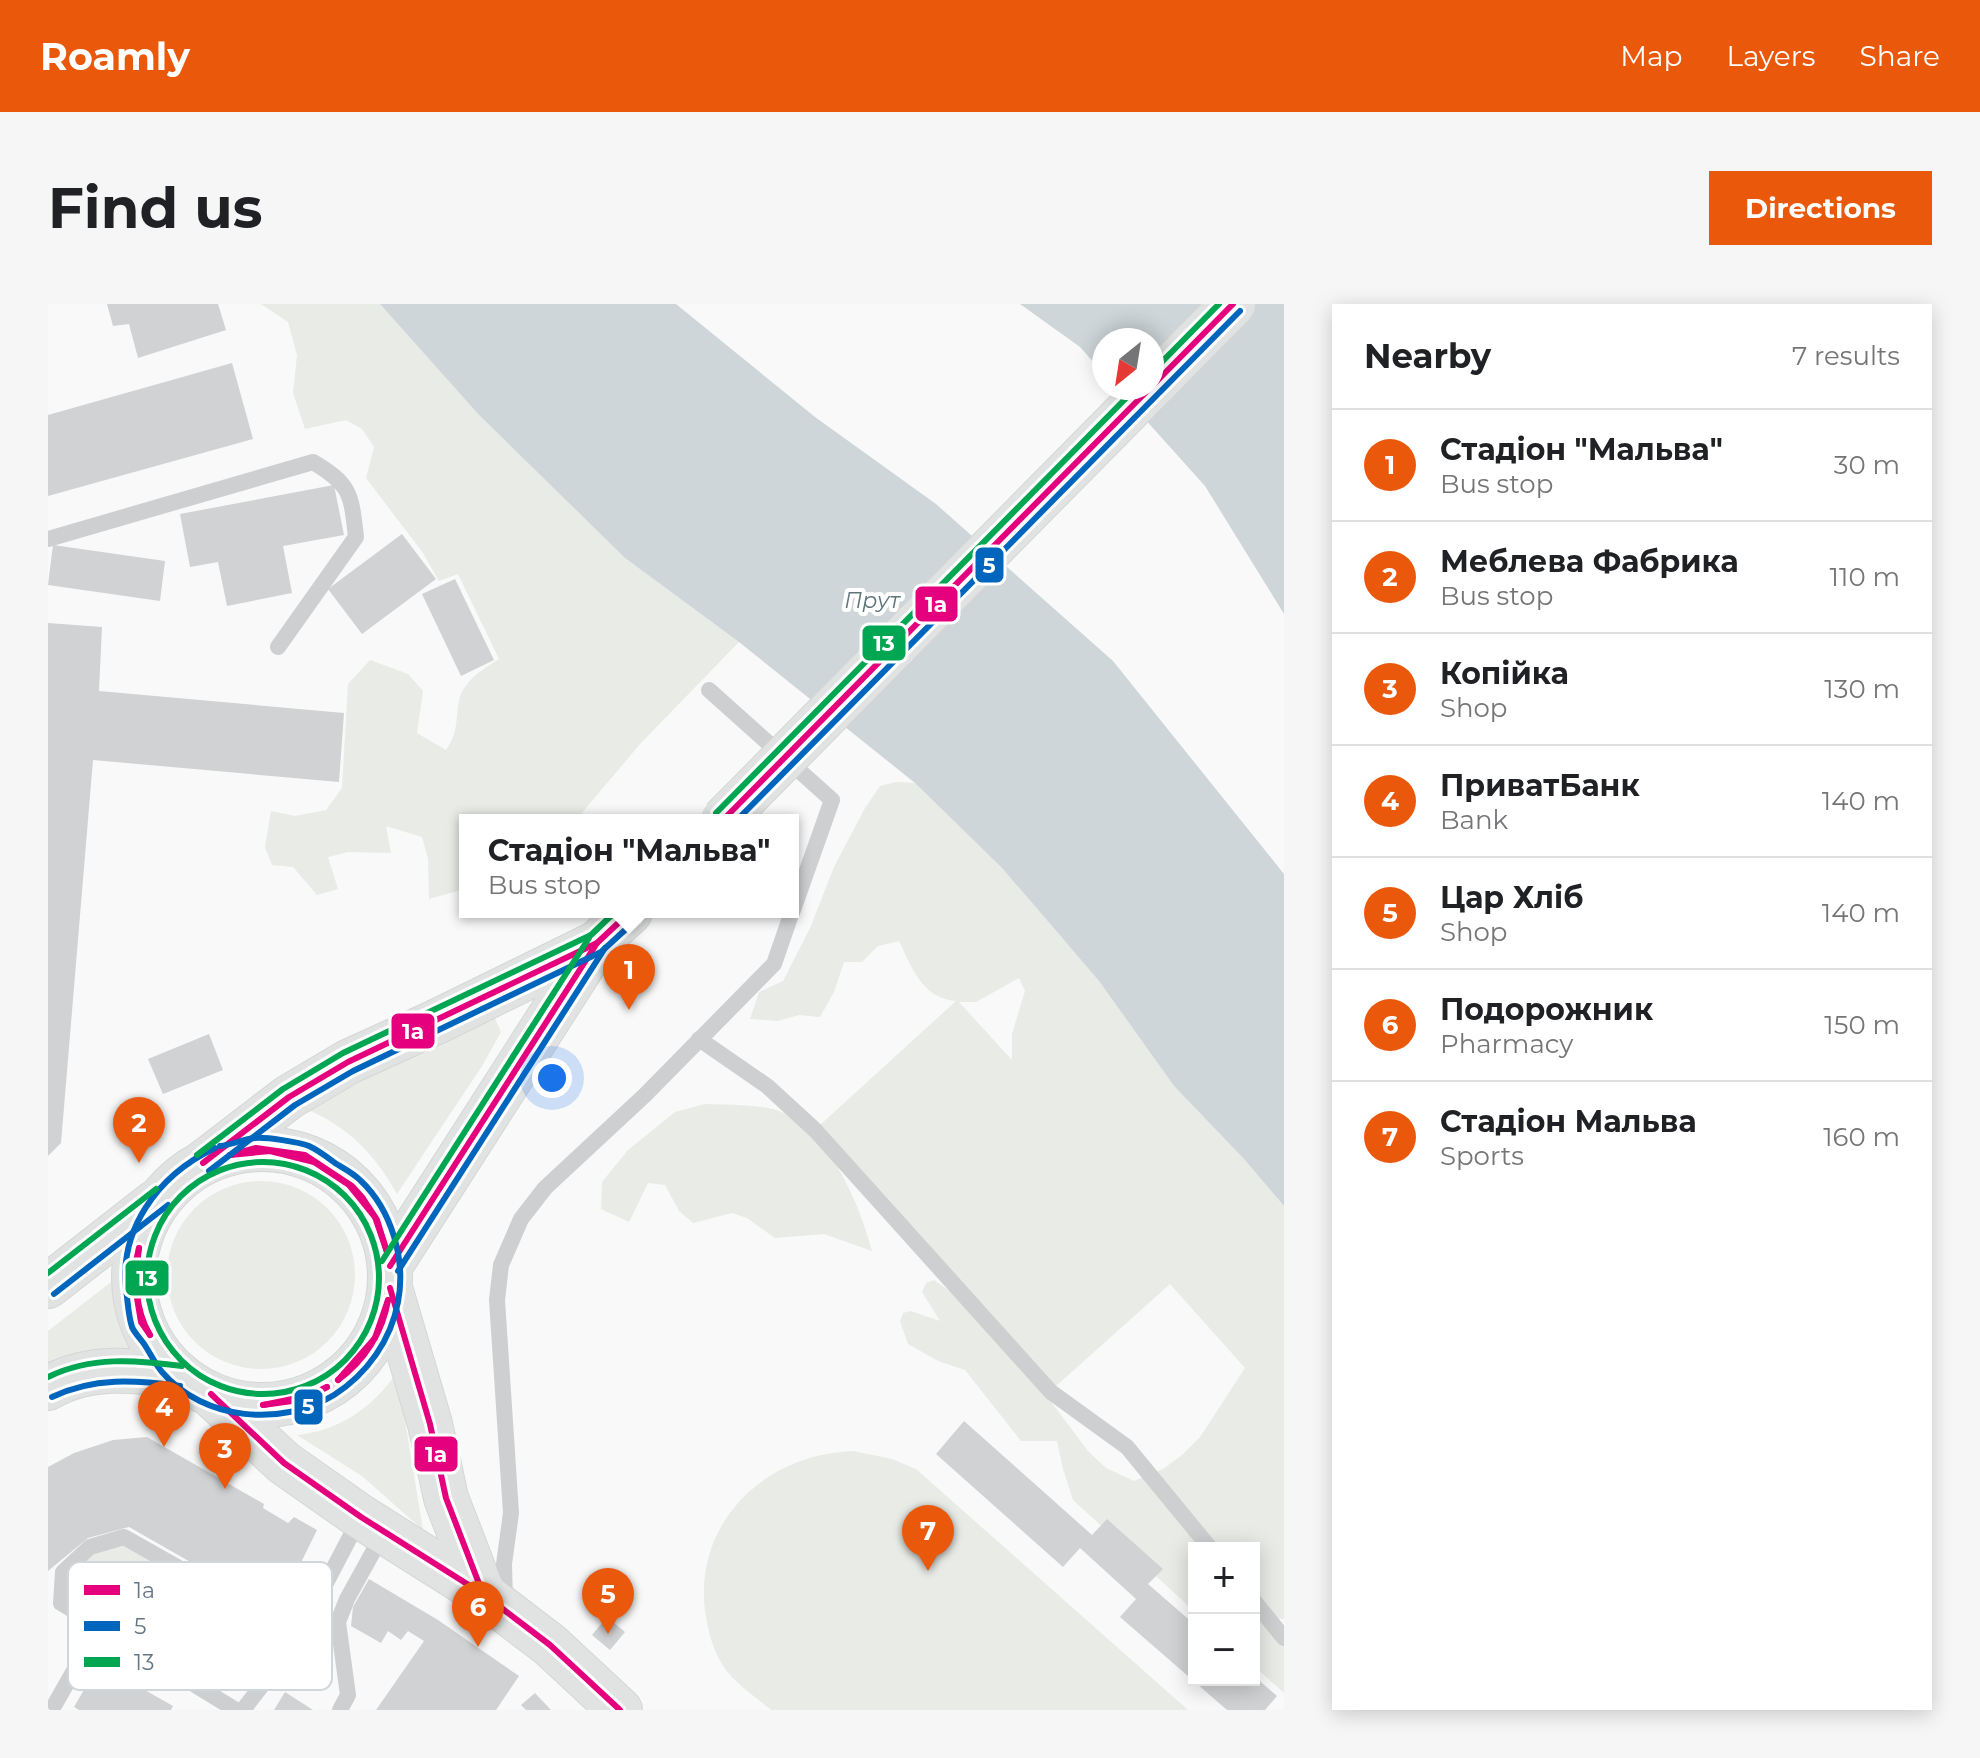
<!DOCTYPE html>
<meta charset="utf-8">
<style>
body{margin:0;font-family:Montserrat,sans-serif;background:#f6f6f6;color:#202124}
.controls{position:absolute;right:24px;bottom:24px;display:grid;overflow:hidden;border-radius:0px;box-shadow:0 4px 20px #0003}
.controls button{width:72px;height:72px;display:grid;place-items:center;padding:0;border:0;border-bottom:2px solid #e0e0e0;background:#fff;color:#202124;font:40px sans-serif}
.compass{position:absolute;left:1044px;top:24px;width:72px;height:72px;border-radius:50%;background:#fff;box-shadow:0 4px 20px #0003;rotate:210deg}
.you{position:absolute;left:504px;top:774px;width:28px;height:28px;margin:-20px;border:6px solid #fff;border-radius:50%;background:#1a73e8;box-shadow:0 0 0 12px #1a73e833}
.badge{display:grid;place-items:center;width:52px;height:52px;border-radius:50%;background:#ea580c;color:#fff;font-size:26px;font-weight:700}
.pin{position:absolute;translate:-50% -66px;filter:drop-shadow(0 2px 4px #0008)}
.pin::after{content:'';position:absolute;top:42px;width:28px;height:24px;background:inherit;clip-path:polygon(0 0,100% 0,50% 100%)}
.popup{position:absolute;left:411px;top:510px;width:340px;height:104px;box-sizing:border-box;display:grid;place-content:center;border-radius:0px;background:#fff;filter:drop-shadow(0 2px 6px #0005);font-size:26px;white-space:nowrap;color:#757577}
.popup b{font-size:30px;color:#202124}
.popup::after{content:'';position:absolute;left:50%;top:100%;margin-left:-16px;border:16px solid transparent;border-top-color:#fff}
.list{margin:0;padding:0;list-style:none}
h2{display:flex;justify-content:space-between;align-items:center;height:104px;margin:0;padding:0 32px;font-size:34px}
h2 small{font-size:26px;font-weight:400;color:#757577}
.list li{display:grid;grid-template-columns:52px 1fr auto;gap:24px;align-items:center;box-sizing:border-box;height:112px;padding:0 32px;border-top:2px solid #e0e0e0}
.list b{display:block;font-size:30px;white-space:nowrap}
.list p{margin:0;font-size:26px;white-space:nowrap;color:#757577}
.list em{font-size:26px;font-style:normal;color:#757577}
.map{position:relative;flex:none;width:1236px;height:1406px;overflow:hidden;border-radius:0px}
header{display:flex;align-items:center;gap:48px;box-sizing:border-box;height:112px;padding:0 40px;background:#ea580c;color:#fff}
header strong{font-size:38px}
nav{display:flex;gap:44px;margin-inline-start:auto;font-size:28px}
.intro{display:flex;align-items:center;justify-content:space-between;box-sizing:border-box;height:192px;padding:0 48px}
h1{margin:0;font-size:56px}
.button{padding:20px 36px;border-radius:0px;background:#ea580c;color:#fff;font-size:28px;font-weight:700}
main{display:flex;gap:48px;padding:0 48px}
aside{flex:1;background:#fff;border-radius:0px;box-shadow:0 4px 20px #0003}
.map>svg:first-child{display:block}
</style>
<header>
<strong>Roamly</strong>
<nav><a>Map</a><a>Layers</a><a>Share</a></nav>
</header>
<div class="intro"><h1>Find us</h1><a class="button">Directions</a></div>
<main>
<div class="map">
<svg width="1236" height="1406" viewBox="0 0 1236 1406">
<rect width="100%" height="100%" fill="#f9f9f9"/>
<g fill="#e8ebe6" fill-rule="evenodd">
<path d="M213,0h119l99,111 146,143 114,84 -99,102 -64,76h-111v69l-36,10 -1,-41 -6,-21 -36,-11 5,27 -43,-1 -20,5 10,32 -21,6 -24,-28 -21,-2 -7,-18 6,-36 24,5 31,-6 16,-22 6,-104 22,-24 38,14 15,17 -6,42 29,17c13,-20 9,-27 13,-49 4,-20 24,-32 40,-42l-41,-85 -19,7 -16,-28 -57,-75 8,-31 -12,-18 -16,-9 -41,9 -12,-36 4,-38 -9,-33z"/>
<path d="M848,478l19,1 87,85 28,33 69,80 75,105 70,73 40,47v413l-13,-2 13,16v60l-30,-27v-118h-60v63l-121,-111 -10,-31 -6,-28h-36l-56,-71 -27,-9 -30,-17 -8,-23 3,-8 8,-2 29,10 -18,-29 4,-9 8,-3 17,12 98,107 39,52 18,17 28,13 29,-12 19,-14 18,-18 45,-69 -75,-84 -115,103 -235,-262 136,-124c-34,-3 -44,-33 -57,-60l-21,5 -16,16h-18l-10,30 -14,25 -21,-2 -21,6 -28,-2 9,-27 24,-11 27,-53 24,-61 31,-59 15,-22zM971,674l6,13 -13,43v26l-53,-58h17z"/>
<path d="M445,710l8,18 -19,34 -85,128c-22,-40 -50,-69 -94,-86z"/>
<path d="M657,800c20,1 55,0 74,7 50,20 80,91 93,140l-48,-17 -49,4 -28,-20 -15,-5 -39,10 -14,-12 -14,-26 -17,-2 -19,39 -28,-13 1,-27 26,-32 47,-38z"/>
<circle cx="213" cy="971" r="94"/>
<path d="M67,975c0,24 4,47 16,69l-30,4 -53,16v-37z"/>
<path d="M349,1068l26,158 -61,-54 -65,-41c42,-4 77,-28 100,-63z"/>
<path d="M805,1147l39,8 24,10 272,241h-417c-16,-14 -39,-28 -49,-46 -10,-16 -14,-34 -17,-53 -11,-90 61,-157 148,-160z"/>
<path d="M75,1238l93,53 -41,70 -109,-65 3,-25 25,-24z"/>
</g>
<g fill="#ced6d9">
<path d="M332,0h296l139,113 121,87 177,157 171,213v332l-40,-47 -70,-73 -75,-105 -97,-113 -87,-85 -176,-141 -114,-84 -146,-143z"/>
<path d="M972,0h264v310l-79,-128 -88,-98h35v-48h-48v34l-24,-27z"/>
</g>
<g fill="#d0d2d3">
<path d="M59,0h111l8,26 -88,28 -9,-34 -16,2z"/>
<path d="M184,59l21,76 -205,57v-81z"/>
<path d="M286,181l10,50 -61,11 9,47 -65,13 -9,-44 -28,5 -10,-53z"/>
<path d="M354,230l34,45 -74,55 -34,-45z"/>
<path d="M5,241l112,16 -5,40 -112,-16z"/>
<path d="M407,275l39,81 -33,16 -39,-82z"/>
<path d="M0,319l54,4 -3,64 245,22 -5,69 -246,-22 -32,383 -13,13z"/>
<path d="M161,730l14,36 -60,24 -15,-35z"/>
<path d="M916,1117l128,114 15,-16 56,50 -15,15 46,40v56h60v-4l23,20 -12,14h-38l-107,-93 16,-18 -56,-51 -17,19 -127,-113z"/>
<path d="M99,1133l117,67 -1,4 25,15 6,-6 23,13 -28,57 -8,-4 -43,75 -23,-14 39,-68 -15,-8 -10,16 -100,-57 -41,11 -40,33v-104l26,-14 39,-13z"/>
<path d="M321,1275l69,41 81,56 -23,34h-120l48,-69 -16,-10 -7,9 -13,-9 -7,12 -30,-17 2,-19z"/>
<path d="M559,1313l18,15 -15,18 -18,-15z"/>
<path d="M51,1360l74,42 -2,4h-92l-5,-3z"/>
<path d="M237,1388l28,18h-39z"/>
<path d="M487,1389l16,17h-25l-5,-5z"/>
</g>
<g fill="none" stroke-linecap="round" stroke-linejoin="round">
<defs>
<g id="primary">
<path d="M1104,82l81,-82"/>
<path d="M155,859l86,-66 59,-35 88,-40 161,-79"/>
<path d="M342,962l207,-323 33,-31"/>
</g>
<g id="highway">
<circle cx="214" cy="973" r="128"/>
<path d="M0,982l106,-83"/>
<path d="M342,984l40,136 16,74 37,96"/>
<path d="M0,1084c41,-24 87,-18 133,-12"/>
<path d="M164,1092l72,67 77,54 122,77 67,51 70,65"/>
</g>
</defs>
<use href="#primary" stroke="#d5d6d7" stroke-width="46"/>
<use href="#highway" stroke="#d5d6d6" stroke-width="46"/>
<g stroke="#cecfd0" stroke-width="16">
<path d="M0,235l265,-77c39,23 38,33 43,75l-78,110"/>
<path d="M661,386l123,110 -39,110"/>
<path d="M651,735l68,47 48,44 236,262 76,55 83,101"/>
<path d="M1206,1297l30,37"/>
<path d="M457,1298l-1,-38 7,-51 -14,-213 4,-35 20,-46 24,-31 100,-93 129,-131 18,-52"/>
<path d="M128,1369l47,-80 -99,-56 -34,10 -27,25 -2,31 175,107"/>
<path d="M7,1400l44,-77"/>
<path d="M195,1406l51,-66 66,-126"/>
<path d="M292,1406l8,-15 -10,-73 9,-23 37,-67"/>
</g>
<use href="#primary" stroke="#e1e2e2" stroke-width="44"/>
<use href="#highway" stroke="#e1e2e2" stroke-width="44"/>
<defs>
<path id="primary-bridge" d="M675,516l427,-432"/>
</defs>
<use href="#primary-bridge" stroke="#d5d6d7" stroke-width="46" stroke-linecap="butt"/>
<use href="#primary-bridge" stroke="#e1e2e2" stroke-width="44"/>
<defs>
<g id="bus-1">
<path d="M1104,82l81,-82"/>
<path d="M675,516l427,-432"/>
<path d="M182,851l26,-7 49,7 47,31 10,11 15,23 10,32"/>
<path d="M182,851l40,-4 44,11 35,23 26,32 12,35"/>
<path d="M155,859l86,-66 59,-35 249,-119 33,-31"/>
<path d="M91,944c-4,29 -5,61 11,87"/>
<path d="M91,944l-6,26 8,48 9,13"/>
<path d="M342,962l207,-323"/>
<path d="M342,984l40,136 16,74 37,96 19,15"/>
<path d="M290,1076l37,-42 13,-38"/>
<path d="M290,1076c26,-19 45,-48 50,-80"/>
<path d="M163,1090l73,69 77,54 122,77 67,51 70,65"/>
<path d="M215,1101l36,-5 28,-13"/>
<path d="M215,1101l49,-10 15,-8"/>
</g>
<g id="bus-2">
<path d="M1111,89l81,-82"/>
<path d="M689,516l420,-425"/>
<path d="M167,844c-57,27 -99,83 -88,149 1,9 2,21 5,30 3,7 10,13 14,20 5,8 10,18 16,25 42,49 120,55 172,23 33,-21 57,-55 64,-93 8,-42 -6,-92 -38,-122 -7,-7 -17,-12 -25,-17 -8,-6 -17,-13 -26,-17 -10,-4 -43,-9 -54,-8 -12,1 -23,7 -35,8"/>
<path d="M161,867l86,-66 58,-34 248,-119 36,-33"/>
<path d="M350,967l207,-323"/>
<path d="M6,990l114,-89"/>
<path d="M4,1093c42,-20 83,-17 128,-11"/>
</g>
<g id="bus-3">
<path d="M1104,68l67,-68"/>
<path d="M668,509l420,-425"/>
<path d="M149,851l86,-66 60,-36 248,-118 24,-23"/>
<circle cx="215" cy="974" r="116"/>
<path d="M334,957l207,-323"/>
<path d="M0,969l108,-84"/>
<path d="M0,1073c43,-21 88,-17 134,-11"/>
</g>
</defs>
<use href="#bus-1" stroke="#fff" stroke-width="12"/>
<use href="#bus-2" stroke="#fff" stroke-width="12"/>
<use href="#bus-3" stroke="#fff" stroke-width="12"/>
<use href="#bus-1" stroke="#e5007d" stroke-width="6"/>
<use href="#bus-2" stroke="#0065bd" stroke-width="6"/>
<use href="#bus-3" stroke="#00a651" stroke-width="6"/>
</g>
<g text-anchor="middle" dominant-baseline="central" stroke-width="8" stroke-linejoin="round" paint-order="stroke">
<g font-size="22" font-style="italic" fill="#60757c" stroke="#fff">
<text x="824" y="296">Прут</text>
</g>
</g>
<rect x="20" y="1258" width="264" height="128" rx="12" fill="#fff" stroke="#d1d6da" stroke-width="2"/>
<rect x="36" y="1281" width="36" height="10" fill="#e5007d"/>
<rect x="36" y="1317" width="36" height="10" fill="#0065bd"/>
<rect x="36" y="1353" width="36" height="10" fill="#00a651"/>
<g font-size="22" fill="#657683">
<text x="86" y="1294">1а</text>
<text x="86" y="1330">5</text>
<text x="86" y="1366">13</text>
</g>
<g stroke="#fff" stroke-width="3">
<rect x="926" y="242" width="31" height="38" rx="8" fill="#0065bd"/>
<rect x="866" y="281" width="45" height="38" rx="8" fill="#e5007d"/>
<rect x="813" y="320" width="46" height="38" rx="8" fill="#00a651"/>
<rect x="342" y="708" width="46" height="38" rx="8" fill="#e5007d"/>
<rect x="76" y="955" width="46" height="38" rx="8" fill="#00a651"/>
<rect x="245" y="1084" width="31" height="38" rx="8" fill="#0065bd"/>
<rect x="365" y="1131" width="46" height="38" rx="8" fill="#e5007d"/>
</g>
<g font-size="22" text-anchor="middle" font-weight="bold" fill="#fff">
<text x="941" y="269">5</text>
<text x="888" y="308">1а</text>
<text x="836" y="347">13</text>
<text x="365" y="735">1а</text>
<text x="99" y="982">13</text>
<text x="260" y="1110">5</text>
<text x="388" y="1158">1а</text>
</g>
</svg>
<div class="controls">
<button>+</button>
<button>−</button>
</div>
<svg class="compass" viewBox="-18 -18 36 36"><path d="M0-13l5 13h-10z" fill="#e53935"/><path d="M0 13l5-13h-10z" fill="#757577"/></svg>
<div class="you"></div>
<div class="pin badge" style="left:581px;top:706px">1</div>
<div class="popup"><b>Стадіон &quot;Мальва&quot;</b>Bus stop</div>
<div class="pin badge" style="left:91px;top:859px">2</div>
<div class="pin badge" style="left:177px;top:1185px">3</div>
<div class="pin badge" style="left:116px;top:1143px">4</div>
<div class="pin badge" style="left:560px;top:1330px">5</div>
<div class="pin badge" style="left:430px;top:1343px">6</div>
<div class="pin badge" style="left:880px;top:1267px">7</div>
</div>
<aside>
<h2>Nearby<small>7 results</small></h2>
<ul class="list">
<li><span class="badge">1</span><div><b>Стадіон &quot;Мальва&quot;</b><p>Bus stop</p></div><em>30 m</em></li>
<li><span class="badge">2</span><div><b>Меблева Фабрика</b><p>Bus stop</p></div><em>110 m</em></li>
<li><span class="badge">3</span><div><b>Копійка</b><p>Shop</p></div><em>130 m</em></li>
<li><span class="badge">4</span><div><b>ПриватБанк</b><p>Bank</p></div><em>140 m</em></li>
<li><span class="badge">5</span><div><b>Цар Хліб</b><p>Shop</p></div><em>140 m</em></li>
<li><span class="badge">6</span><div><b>Подорожник</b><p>Pharmacy</p></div><em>150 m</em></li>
<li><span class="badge">7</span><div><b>Стадіон Мальва</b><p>Sports</p></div><em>160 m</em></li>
</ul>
</aside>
</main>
